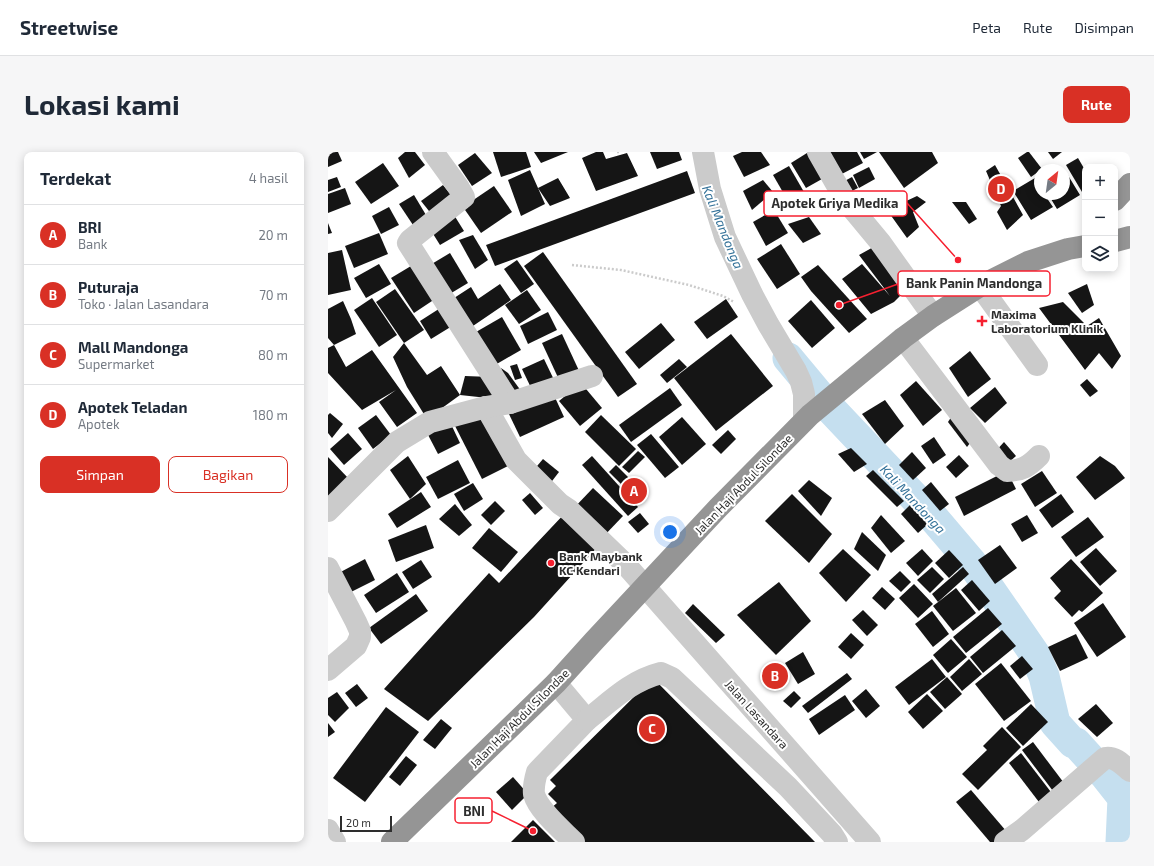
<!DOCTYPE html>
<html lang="id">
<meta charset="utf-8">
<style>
body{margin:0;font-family:"Exo 2",sans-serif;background:#f6f6f7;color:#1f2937}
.controls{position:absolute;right:12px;top:12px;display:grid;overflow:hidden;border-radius:8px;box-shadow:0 2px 10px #0003}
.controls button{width:36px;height:36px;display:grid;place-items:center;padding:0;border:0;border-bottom:1px solid #e0e1e3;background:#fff;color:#1f2937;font:20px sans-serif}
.compass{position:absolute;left:706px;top:12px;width:36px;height:36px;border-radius:50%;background:#fff;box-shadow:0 2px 10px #0003;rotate:29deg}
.scale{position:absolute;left:12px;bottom:10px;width:52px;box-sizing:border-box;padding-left:4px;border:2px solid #2e2e2e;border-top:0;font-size:11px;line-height:14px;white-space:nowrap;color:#2e2e2e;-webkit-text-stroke:3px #fff;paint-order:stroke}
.you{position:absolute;left:342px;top:380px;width:14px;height:14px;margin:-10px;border:3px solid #fff;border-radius:50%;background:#1a73e8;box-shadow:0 0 0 6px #1a73e833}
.badge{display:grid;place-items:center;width:26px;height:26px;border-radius:50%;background:#d93025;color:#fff;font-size:13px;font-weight:700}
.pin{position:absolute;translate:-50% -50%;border:2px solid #fff;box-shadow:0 1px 4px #0006}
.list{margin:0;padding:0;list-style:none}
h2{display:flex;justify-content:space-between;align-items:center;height:52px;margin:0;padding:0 16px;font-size:17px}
h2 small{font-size:13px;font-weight:400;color:#747a83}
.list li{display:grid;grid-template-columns:26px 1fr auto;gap:12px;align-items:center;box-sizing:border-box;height:60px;padding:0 16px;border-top:1px solid #e0e1e3}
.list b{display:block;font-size:15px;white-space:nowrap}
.list p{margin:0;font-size:13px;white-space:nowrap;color:#747a83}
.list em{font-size:13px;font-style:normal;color:#747a83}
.actions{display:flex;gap:8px;padding:12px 16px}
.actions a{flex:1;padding:9px 0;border:1px solid #d93025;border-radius:8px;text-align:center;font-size:14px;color:#d93025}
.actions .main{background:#d93025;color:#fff}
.icon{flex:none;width:22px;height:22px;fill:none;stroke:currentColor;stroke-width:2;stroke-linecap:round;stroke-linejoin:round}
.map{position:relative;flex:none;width:802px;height:690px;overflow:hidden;border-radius:8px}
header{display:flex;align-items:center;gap:24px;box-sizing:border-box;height:56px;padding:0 20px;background:#fff;border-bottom:1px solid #e0e1e3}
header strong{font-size:19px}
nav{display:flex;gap:22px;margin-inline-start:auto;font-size:14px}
.intro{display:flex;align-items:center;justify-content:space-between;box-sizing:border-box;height:96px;padding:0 24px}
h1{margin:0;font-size:28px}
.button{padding:10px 18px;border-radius:8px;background:#d93025;color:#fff;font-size:14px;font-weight:700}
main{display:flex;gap:24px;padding:0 24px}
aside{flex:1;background:#fff;border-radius:8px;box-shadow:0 2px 10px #0003}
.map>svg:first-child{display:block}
</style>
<header>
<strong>Streetwise</strong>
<nav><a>Peta</a><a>Rute</a><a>Disimpan</a></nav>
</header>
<div class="intro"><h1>Lokasi kami</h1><a class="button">Rute</a></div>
<main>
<aside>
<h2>Terdekat<small>4 hasil</small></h2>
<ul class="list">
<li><span class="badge">A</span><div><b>BRI</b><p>Bank</p></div><em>20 m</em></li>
<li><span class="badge">B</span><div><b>Puturaja</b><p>Toko · Jalan Lasandara</p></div><em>70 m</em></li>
<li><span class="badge">C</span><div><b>Mall Mandonga</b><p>Supermarket</p></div><em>80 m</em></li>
<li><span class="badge">D</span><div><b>Apotek Teladan</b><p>Apotek</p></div><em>180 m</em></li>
</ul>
<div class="actions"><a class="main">Simpan</a><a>Bagikan</a></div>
</aside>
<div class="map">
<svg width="802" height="690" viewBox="0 0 802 690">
<rect width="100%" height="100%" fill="#fff"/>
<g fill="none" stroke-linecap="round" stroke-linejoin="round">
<path stroke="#c5dfef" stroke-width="31" d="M460,206l40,48 103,109 40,47 63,91 10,23 11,47 18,20h3l28,31 19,24 -2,44"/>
</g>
<g fill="#151515">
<path d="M0,0h10l4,9 -14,6z"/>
<path d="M77,0h10l10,13 -16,13 -11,-20z"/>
<path d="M165,0h33l5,15 -30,10z"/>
<path d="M206,0h34l-27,11z"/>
<path d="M268,0h7l3,7 21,-6 11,23 -42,15 -14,-33z"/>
<path d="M322,0h29l3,8 -25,9z"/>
<path d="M414,0h19l9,13 -26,12 -11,-21z"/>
<path d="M492,0h37l6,11 -29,15z"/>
<path d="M532,0h17l-13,7z"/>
<path d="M551,0h53l6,11 -34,25z"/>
<path d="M699,0h2l13,17 -11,8 -13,-19z"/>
<path d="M720,0h14l-9,7z"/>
<path d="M147,1l17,20 -20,13 -14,-21z"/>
<path d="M479,1l15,26 -16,9 -15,-25z"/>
<path d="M750,6l7,12v20l-3,2 -16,-27z"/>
<path d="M55,11l16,23 -28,18 -16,-22z"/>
<path d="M667,13l28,50 -16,15 -10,-18 4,-6 -15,-35z"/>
<path d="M461,14l15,26 -16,9 -15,-26z"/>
<path d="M541,15l6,12 -16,9 -6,-13z"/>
<path d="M202,18l8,18 20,-10 12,20 -20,8 -12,-18 7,16 -24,12 -13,-36z"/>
<path d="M359,19l8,22 -200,73 -9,-21z"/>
<path d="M738,20l14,23 -23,14 -9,-15h16v-21z"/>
<path d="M9,25l4,10 -13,5v-12z"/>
<path d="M524,25l6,11 -14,7 -5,-11z"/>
<path d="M707,26l5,9v7h4l9,13 -22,13 -18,-29z"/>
<path d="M435,28l10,12 -21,18 -9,-19z"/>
<path d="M115,33l12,15 -22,16 -12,-15z"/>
<path d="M166,34l18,26 -31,21 -18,-26z"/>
<path d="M17,36l6,16 -23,9v-19z"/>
<path d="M86,43l15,25 -14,8 -16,-24z"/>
<path d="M589,44l9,6 -13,10 6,15 -12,11 -20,-28z"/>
<path d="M624,50h14l11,17 -8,5z"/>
<path d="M61,55l10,18 -18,9 -9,-18z"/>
<path d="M446,58l14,23 -22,13 -13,-24z"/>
<path d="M126,63l10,16 -24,14 -10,-16z"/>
<path d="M481,65l12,17 -18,9 -15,-19z"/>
<path d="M0,71l4,10 -4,1z"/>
<path d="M51,81l9,21 -34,14 -9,-22z"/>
<path d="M145,83l15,25 -13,9 -16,-29z"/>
<path d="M453,92l19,30 -23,15 -20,-30z"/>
<path d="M549,93l34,40 -17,17 -23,12 -29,-35 20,-15 28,32 -31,-41z"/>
<path d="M14,98l9,40 -23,5v-42z"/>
<path d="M215,100l94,132 -19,13 -94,-131z"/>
<path d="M122,101l18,30 -20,12 -18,-30z"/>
<path d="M189,108l17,24 -13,9 -17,-24z"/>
<path d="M88,111l22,34 -24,16 -23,-35z"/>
<path d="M51,112l12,20 -25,14 -12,-20z"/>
<path d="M490,113l49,54 -18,14 -38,-42 -10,-14z"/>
<path d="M172,132l11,16 -41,28 -19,-28 20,-13 7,12z"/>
<path d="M759,132l7,21 -12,8 -14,-20z"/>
<path d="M67,137l29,41 -20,13 -28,-41z"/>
<path d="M199,138l14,20 -22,14 -14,-19z"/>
<path d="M44,146l25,37 -18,12 -25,-37z"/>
<path d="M398,147l12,18 -31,22 -13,-17z"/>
<path d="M483,148l24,28 -23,20 -24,-27z"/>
<path d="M15,149l8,18 5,15 -22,11 12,22 26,-17 45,63 -20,14 -18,-25 17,-12 -34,20 -34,-37v-25l6,-3 -6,-7v-29z"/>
<path d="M735,150l24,24 12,-8 22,38 -9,13 -13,-16 -14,17 -46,-62z"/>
<path d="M117,153l12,18 -26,16 -11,-18z"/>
<path d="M220,160l9,18 -29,14 -8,-18z"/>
<path d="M174,165l19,33 -26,15 -19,-33z"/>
<path d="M333,171l14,17 -36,29 -14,-17z"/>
<path d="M234,182l19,41 -20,9 -19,-41z"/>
<path d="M403,182l42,52 -57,45 -42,-53z"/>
<path d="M76,191l23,32 14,-9 19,29 -33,24 -20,-32 -14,-30z"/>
<path d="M642,199l21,28 -23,18 -19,-29z"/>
<path d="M216,207l12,25 -22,10 -12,-25z"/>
<path d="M351,207l8,8 -20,16 -7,-8z"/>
<path d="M189,212l5,14 -7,2 -5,-14z"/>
<path d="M173,216l7,5 16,22 -14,4z"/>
<path d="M137,224l26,1 6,22 -37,-4z"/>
<path d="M759,227l11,12 -8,6 -10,-12z"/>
<path d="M588,229l26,29 -19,16 -23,-31z"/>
<path d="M253,231l21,25 -22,18 -21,-25z"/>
<path d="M667,235l12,16 -22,20 -15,-15z"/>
<path d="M342,236l12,17 -51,37 -12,-17z"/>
<path d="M224,239l12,26 -44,20 -13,-27z"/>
<path d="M557,248l19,26 -19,18 -23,-30z"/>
<path d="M629,256l23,22 -13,17 -19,-25z"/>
<path d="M150,258l30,56 -26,13 -29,-57z"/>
<path d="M2,261l13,11 -11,14 -4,-5v-18z"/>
<path d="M48,263l15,20 -18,14 -15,-21z"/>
<path d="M273,263l35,34 -17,17 -34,-34z"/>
<path d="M354,265l24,27 -24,21 -23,-28z"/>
<path d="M121,268l11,23 -22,11 -12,-23z"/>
<path d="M400,278l8,9 -15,15 -9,-9z"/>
<path d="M20,281l14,16 -18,16 -14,-16z"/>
<path d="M323,282l28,33 -14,11 -28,-33z"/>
<path d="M606,285l12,18 -13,9 -12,-18z"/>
<path d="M676,290l12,14 -9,8 -12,-12z"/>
<path d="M523,296l16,16 -13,8 -16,-18z"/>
<path d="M310,299l7,6 -16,16 -7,-6z"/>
<path d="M584,300l14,16 -13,12 -14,-15z"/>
<path d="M631,303l10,11 -13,12 -10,-11z"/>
<path d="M80,304l18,28 -16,15 -20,-29z"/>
<path d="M264,304l46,51 -10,9 -46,-51z"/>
<path d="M772,304l15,10 10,12 -30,22 -19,-23z"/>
<path d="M0,305l21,22 -21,19z"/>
<path d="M215,307l16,13 -10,13 -17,-13z"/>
<path d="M130,308l12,23 -32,16 -12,-22z"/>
<path d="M288,313l15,15 -7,7 -15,-15z"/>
<path d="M545,318l31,31 -7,6 -31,-31z"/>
<path d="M679,319l9,18 -52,27 -9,-19z"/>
<path d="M714,319l15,22 -22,14 -14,-23z"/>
<path d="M481,328l23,18 -11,18 -23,-25z"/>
<path d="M305,330l10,10 -9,8 -9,-10z"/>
<path d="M603,330l18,22 -9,7 -18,-21z"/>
<path d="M145,331l10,16 -19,12 -10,-17z"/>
<path d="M265,336l30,28 -21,22 -30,-28z"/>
<path d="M93,340l10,15 -34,21 -9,-14z"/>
<path d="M202,341l13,15 -8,7 -13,-15z"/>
<path d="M464,342l40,40 -23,29 -44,-42z"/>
<path d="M733,342l13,18 -22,16 -13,-18z"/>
<path d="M167,349l10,10 -14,14 -10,-10z"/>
<path d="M127,352l17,21 -13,11 -20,-17z"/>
<path d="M582,353l18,19 -10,9 -17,-19z"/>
<path d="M239,359l35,31 -68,75 -106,104 -44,-32 105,-116 10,10z"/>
<path d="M312,361l9,11 -11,9 -10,-11z"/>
<path d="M553,363l24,26 -14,12 -20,-25z"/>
<path d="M699,363l11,18 -16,9 -11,-18z"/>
<path d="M760,365l16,20 -28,20 -15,-20z"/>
<path d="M98,373l8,23 -38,14 -8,-22z"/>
<path d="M161,376l29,24 -17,20 -29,-24z"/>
<path d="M534,380l24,23 -8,16 -24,-22z"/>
<path d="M672,393l17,23 -22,16 -17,-24z"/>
<path d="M768,396l21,23 -17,15 -20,-24z"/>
<path d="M515,397l28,26 -25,27 -27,-29z"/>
<path d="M594,397l11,12 -15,15 -12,-13z"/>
<path d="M621,398l14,15 -14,13 -14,-15z"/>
<path d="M37,407l10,21 -30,15 -10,-20z"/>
<path d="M743,407l32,34 -21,19 -3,-2 -7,7 -18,-19 7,-7 -11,-13z"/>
<path d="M93,408l11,17 -19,12 -11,-17z"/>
<path d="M604,415l12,12 -14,14 -13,-13z"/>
<path d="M635,415l6,7 -31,28 -6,-8z"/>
<path d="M572,419l11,11 -10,10 -12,-11z"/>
<path d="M69,421l12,19 -33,21 -12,-18z"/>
<path d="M644,428l18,21 -11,10 -18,-21z"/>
<path d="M451,430l32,39 -35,34 -39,-40z"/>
<path d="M586,432l19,20 -15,14 -19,-20z"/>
<path d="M554,435l13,12 -10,11 -13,-12z"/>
<path d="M628,436l20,25 -23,18 -20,-25z"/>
<path d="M88,442l12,17 -47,33 -12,-16z"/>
<path d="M775,451l23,34 -29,20 -23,-34z"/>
<path d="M365,452l32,31 -9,8 -31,-30z"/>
<path d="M660,456l14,16 -36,29 -13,-16z"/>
<path d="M535,458l15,15 -11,11 -15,-16z"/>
<path d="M604,459l17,23 -16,13 -18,-23z"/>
<path d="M674,478l14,16 -33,27 -13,-16z"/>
<path d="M523,481l13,12 -13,14 -13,-12z"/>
<path d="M748,482l12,24 -28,13 -12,-24z"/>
<path d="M623,487l16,18 -19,16 -15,-18z"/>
<path d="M475,500l12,22 -17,10 -13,-21z"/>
<path d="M694,504l11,13 -13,10 -10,-13z"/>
<path d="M604,507l14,18 -37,28 -14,-18z"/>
<path d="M641,507l13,15 -20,17 -12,-14z"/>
<path d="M673,511l30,38 -27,20 -29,-37z"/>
<path d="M519,521l5,6 -44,34 -6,-7z"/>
<path d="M619,525l15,17 -17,15 -15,-17z"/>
<path d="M325,526l162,164h-232l-33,-33 7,-6 -9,-9 8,-8 -6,-6z"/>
<path d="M29,532l11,14 -12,9 -11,-14z"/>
<path d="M538,537l14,17 -14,12 -14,-17z"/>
<path d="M466,539l7,7 -10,10 -8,-7z"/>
<path d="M9,540l12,16 -14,14 -7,-7v-17z"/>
<path d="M599,542l16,17 -20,18 -15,-17z"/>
<path d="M517,543l10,15 -36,25 -10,-16z"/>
<path d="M703,552l17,18 -25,24 -17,-18z"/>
<path d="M768,552l17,19 -16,14 -19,-18z"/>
<path d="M58,555l33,25 -54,70 -32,-24z"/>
<path d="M113,567l11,9 -17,21 -12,-9z"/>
<path d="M0,571l7,9 -7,5z"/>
<path d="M674,575l19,20 -43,43 -16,-16 25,-24 -4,-4z"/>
<path d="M705,590l34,45 -11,8 -34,-45z"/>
<path d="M693,601l33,43 -12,10 -33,-43z"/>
<path d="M78,604l11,9 -17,21 -11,-9z"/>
<path d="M185,625l15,17 -16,16 -16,-18z"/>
<path d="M643,638l36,42 -12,10h-5l-34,-40z"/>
<path d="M205,668l22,22h-44z"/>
</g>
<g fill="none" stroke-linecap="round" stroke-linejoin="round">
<g stroke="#cbcbcb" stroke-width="2.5" stroke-dasharray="2 2" stroke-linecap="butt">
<path d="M289,0h4"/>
<path d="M244,113l49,5 68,15 34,11 11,6"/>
</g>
<g stroke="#cbcbcb" stroke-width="22">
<path d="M105,0l26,36 5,9 -54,43 -2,3 102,160"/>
<path d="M375,0l7,37 15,48 27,57 16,30 28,47 5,11 3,12v27"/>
<path d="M490,0l28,49 34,41 53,74"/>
<path d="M652,134l57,79"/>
<path d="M575,186l96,127 8,6c16,-1 21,-4 32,-15"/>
<path d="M158,255l30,53 44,44 9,6 57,55 244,277"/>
<path d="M0,359l69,-69 33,-20 56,-15 24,-4 82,-27"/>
<path d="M0,416l28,54 4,9v6l-4,9 -28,24"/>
<path d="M228,531l31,37 -50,52c-2,7 -4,14 -3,22 4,16 28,36 40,48"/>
<path d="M259,568c24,-19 43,-39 74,-47l11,5 116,109 44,47 5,8"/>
<path d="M0,678l7,12"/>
<path d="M677,690l17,-12 83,-72c10,-2 18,7 25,13"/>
</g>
<g stroke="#959595" stroke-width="22">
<path d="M787,48l15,-16"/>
<path d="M787,89l15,-4"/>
<path d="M64,690l164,-159 38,-42 124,-133 92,-93 93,-77 30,-22 47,-30 48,-24 40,-13 17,-3"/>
</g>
</g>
<g fill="#f62030" stroke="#fff" stroke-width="1.5">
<path d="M652 163h4v4h4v4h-4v4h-4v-4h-4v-4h4z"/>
<circle cx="223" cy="411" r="4"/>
</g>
<g text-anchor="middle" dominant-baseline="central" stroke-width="4" stroke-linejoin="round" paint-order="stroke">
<g font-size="12" font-weight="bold" fill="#2e2e2e" stroke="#fff" text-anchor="start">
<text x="663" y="162">Maxima<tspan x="663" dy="14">Laboratorium Klinik</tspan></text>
<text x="231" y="404">Bank Maybank<tspan x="231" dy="14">KC Kendari</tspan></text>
</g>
<g font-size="12" fill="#2e2e2e" stroke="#fff">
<text transform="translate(415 332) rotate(-46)">Jalan Haji Abdul Silondae</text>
<text transform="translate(429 562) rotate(48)">Jalan Lasandara</text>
<text transform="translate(191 566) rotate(-45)">Jalan Haji Abdul Silondae</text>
</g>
<g font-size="13" font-style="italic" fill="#347299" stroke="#fff">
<text transform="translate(395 75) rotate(68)">Kali Mandonga</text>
<text transform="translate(585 347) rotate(47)">Kali Mandonga</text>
</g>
</g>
<path fill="none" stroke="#f62030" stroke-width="1.5" d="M630 108L579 51M511 153L570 132M205 679L164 659"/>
<g fill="#f62030" stroke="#fff" stroke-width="1.5">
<circle cx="630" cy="108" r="4"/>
<circle cx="511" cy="153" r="4"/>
<circle cx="205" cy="679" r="4"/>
</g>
<g fill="#fff" stroke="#f62030" stroke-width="1.5">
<rect x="436" y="39" width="143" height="25" rx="4"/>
<rect x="570" y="119" width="152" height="25" rx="4"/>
<rect x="127" y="646" width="37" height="25" rx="4"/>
</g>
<g font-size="13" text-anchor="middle" font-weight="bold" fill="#2e2e2e">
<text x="507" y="56">Apotek Griya Medika</text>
<text x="646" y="136">Bank Panin Mandonga</text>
<text x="146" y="664">BNI</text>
</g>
</svg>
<div class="controls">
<button>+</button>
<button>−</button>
<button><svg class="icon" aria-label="layers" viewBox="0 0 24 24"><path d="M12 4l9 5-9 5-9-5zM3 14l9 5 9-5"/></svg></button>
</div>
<svg class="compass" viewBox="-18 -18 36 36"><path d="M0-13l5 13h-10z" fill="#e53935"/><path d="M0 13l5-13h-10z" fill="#747a83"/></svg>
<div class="scale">20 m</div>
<div class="you"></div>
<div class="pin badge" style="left:306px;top:339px">A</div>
<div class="pin badge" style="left:447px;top:524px">B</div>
<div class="pin badge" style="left:324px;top:577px">C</div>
<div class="pin badge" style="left:673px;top:37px">D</div>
</div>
</main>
